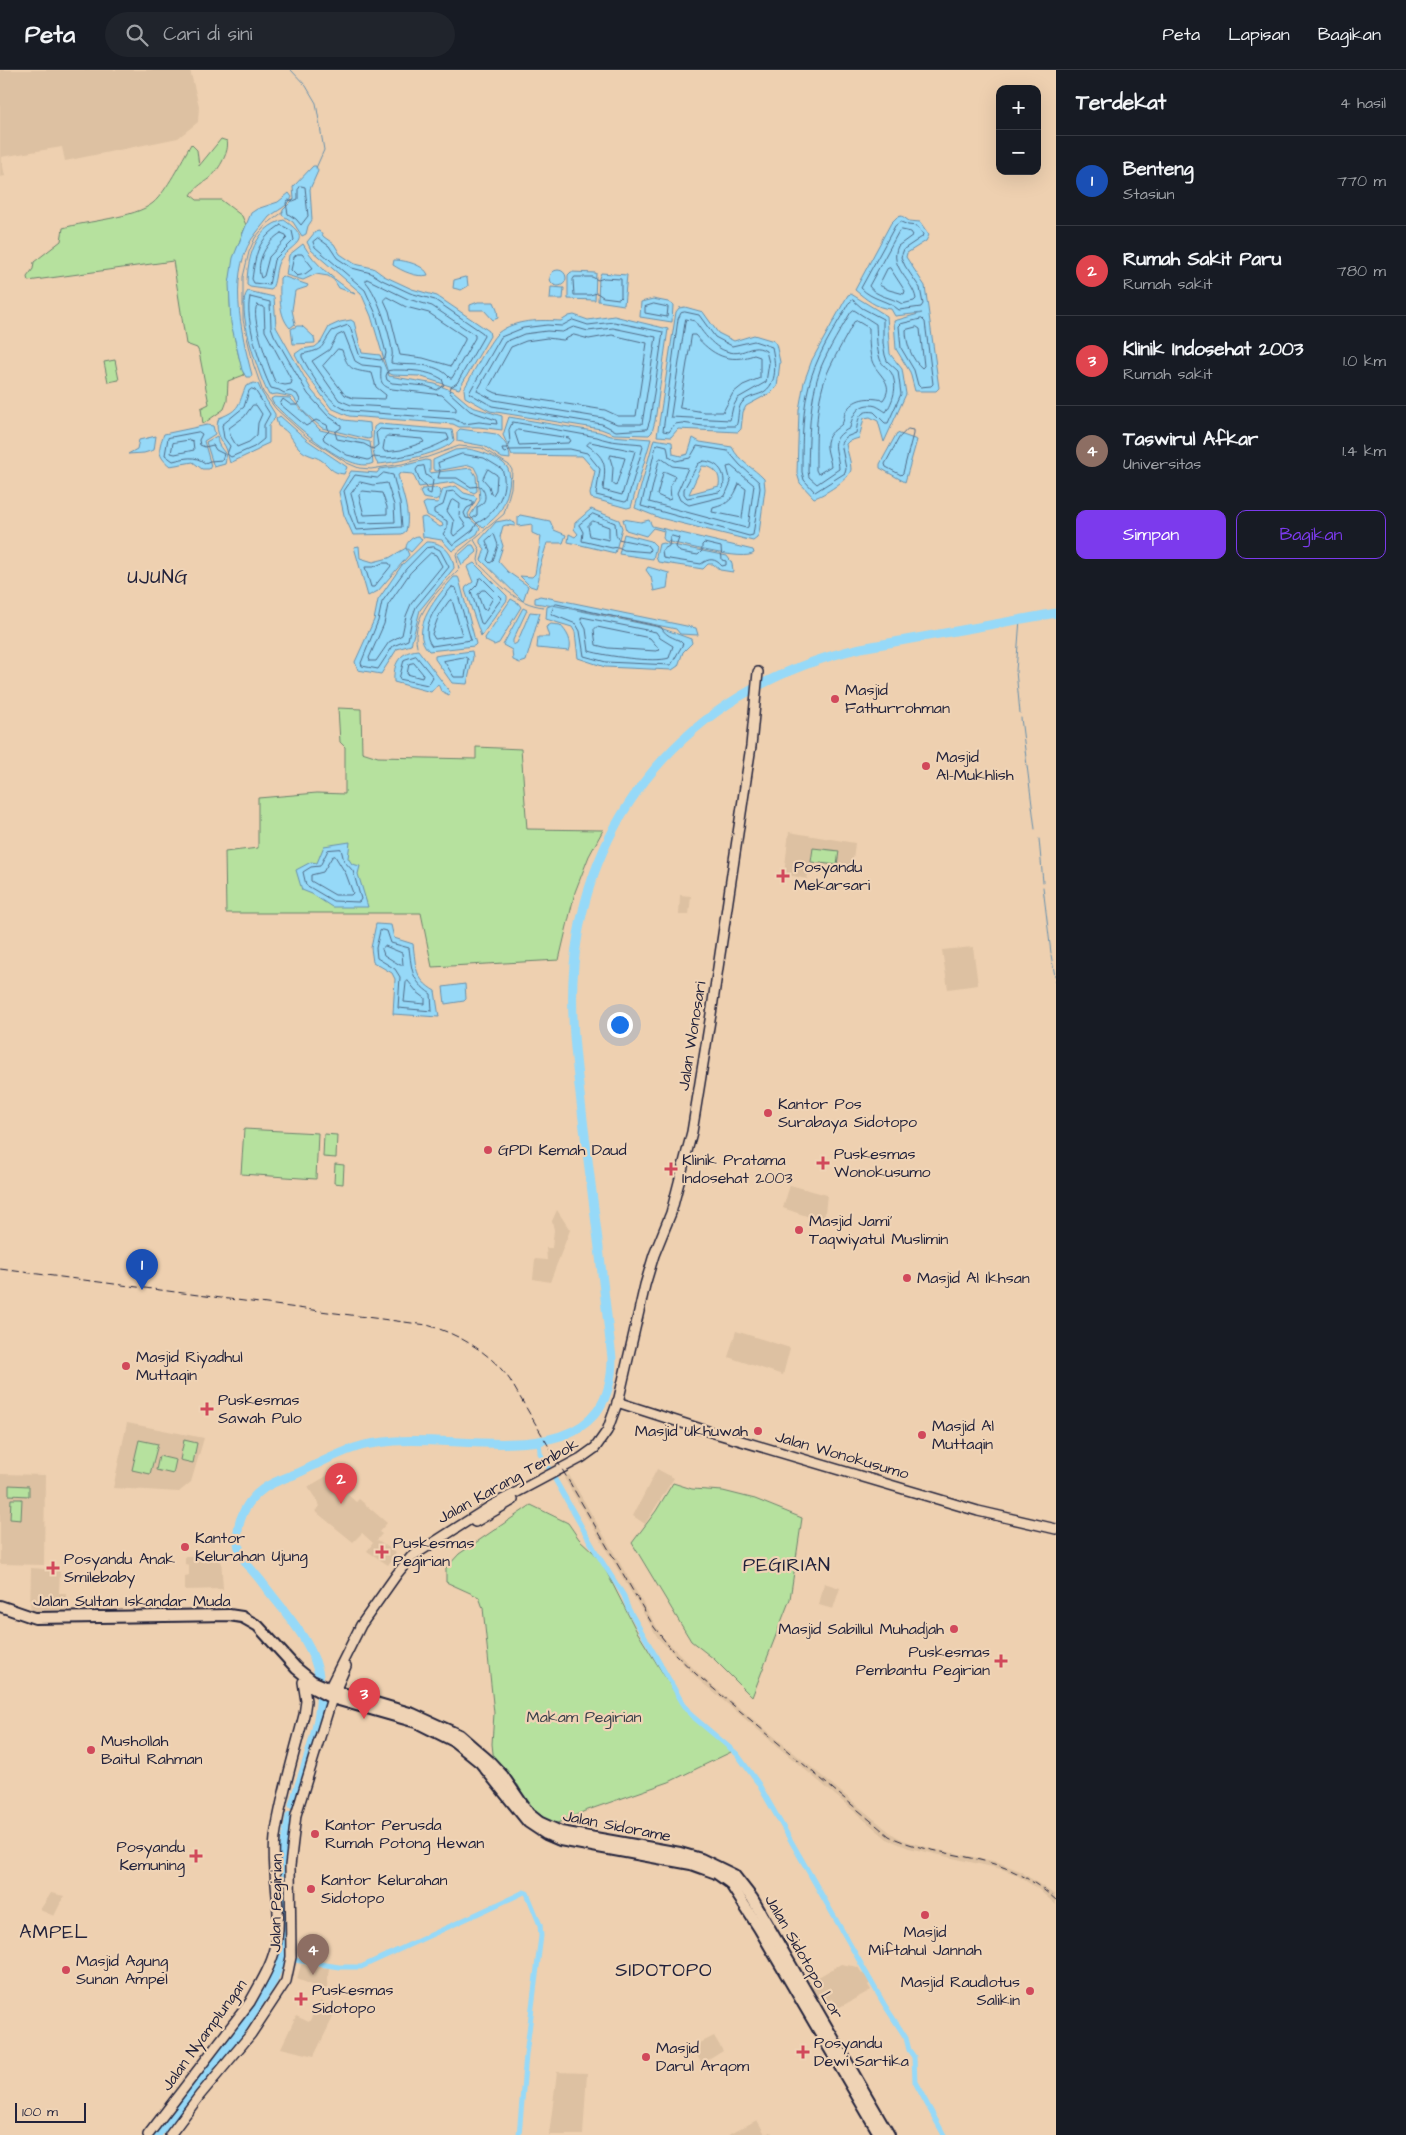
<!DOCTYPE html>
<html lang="id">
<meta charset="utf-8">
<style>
body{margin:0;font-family:"Architects Daughter",sans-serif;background:#20242c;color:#f1f3f6}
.controls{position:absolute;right:15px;top:15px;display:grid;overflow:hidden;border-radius:10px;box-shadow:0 5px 20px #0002}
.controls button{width:45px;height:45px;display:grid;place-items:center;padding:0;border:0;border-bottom:1px solid #363941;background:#171b24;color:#f1f3f6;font:25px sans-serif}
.scale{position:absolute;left:15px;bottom:12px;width:71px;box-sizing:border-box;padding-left:5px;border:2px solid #22223b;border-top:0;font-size:14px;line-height:18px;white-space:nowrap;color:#22223b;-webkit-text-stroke:4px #efd3b5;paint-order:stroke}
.you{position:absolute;left:619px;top:954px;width:18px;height:18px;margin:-12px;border:4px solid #fff;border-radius:50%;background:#1a73e8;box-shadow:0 0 0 8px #1a73e833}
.badge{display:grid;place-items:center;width:32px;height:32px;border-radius:50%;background:#7c3aed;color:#fff;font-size:16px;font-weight:700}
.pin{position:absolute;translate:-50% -41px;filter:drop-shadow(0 1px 2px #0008)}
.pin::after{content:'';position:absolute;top:26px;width:18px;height:15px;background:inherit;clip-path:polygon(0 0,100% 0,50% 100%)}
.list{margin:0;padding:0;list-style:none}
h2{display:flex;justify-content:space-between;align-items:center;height:65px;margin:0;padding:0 20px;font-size:21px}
h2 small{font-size:16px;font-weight:400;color:#9ea1a6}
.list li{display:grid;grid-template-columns:32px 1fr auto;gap:15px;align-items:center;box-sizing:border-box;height:90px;padding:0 20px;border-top:1px solid #363941}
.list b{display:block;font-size:19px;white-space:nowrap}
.list p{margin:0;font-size:16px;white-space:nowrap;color:#9ea1a6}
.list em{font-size:16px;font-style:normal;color:#9ea1a6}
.actions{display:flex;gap:10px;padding:15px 20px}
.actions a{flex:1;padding:11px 0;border:1px solid #7c3aed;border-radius:10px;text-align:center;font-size:18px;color:#7c3aed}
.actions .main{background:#7c3aed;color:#fff}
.icon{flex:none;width:28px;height:28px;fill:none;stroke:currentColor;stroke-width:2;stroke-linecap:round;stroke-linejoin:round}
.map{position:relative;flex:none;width:1056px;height:2065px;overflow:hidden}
header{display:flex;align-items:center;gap:30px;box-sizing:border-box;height:70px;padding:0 25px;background:#171b24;border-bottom:1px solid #363941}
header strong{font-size:24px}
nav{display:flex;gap:28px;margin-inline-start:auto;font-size:18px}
.search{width:350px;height:45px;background:#20242c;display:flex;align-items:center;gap:12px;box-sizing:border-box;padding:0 18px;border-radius:28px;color:#9ea1a6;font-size:19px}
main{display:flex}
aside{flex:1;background:#171b24}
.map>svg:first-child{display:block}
</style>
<header>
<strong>Peta</strong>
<div class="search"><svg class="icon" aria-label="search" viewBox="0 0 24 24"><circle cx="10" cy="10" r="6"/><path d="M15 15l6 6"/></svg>Cari di sini</div>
<nav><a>Peta</a><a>Lapisan</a><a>Bagikan</a></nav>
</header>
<main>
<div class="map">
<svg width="1056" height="2065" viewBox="0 0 1056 2065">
<rect width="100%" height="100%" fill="#eed0b0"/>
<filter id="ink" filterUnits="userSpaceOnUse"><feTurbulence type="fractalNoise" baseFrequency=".02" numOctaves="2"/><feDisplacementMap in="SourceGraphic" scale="10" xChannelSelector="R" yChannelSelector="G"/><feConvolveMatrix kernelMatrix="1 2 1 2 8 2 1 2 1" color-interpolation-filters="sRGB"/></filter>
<g filter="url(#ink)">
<g fill="#ddc1a2">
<path d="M0,0h190l9,36 -1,16 -20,16 -113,23 -3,-14 -61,10 4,19 -5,1z"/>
<path d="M789,762l66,11 -3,26 -41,-6 -4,16 -23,-5z"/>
<path d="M680,825l11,1 -2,19h-10z"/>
<path d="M973,877l5,38 -30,4 -6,-39z"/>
<path d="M790,1115l37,10 -3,27 -41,-14z"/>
<path d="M557,1140l13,20 -20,52 -17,-3 2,-20 12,1 -1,-12h6l2,-18 -2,-9z"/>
<path d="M736,1261l54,17 -7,27 -55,-18z"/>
<path d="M127,1353l77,15 -13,44 -12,10 -66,-4z"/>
<path d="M342,1397l10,21 -5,6 9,8 3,-3 28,24 -8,9 3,2 -6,7 2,-1 18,13 -8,12 -21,-14 6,-8 -11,-10 -9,9 -38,-31 5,-5 -12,-19z"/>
<path d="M657,1399l17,9 -29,46 -12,-8z"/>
<path d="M0,1404l45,1 -1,90 -44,-1z"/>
<path d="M569,1405l93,161 40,41 190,157 11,6 30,9 65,13 22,9 35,24 1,10 -18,-16 -23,-15 -14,-5 -92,-21 -22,-9 -188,-159 -41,-42 -94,-160z"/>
<path d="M185,1486l36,1 2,32 -38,1v-13l4,-1v-11l-4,-1z"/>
<path d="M31,1498l29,2 -1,23h7v22l-36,-1z"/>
<path d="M824,1513l16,5 -7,21 -14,-4z"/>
<path d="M51,1823l13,3 -10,20 -14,-6z"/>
<path d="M841,1894l17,3 4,6 3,-2 6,11 -3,3 3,5 -33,18 -6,-9 -12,6 -14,-21z"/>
<path d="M301,1895l28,3 -2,20 -2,2 -28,-11z"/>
<path d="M320,1931l17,8 -23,47 -33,-8 15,-32 13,6z"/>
<path d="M714,1966l9,15 -21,13 -10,-17z"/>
<path d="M557,2002l30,1 -4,62h-34z"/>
<path d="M757,2050l8,14 6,-2 2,3h-45z"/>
</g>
<g fill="#b6e19e" stroke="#6c826c">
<path d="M221,69l6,2c3,10 -8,28 -15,35 -8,7 -15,9 -21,19l6,5h24l21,16 4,9c-24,55 -18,94 -2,150l-16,6 -1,20 -3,8 -21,15 -2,-16 8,-4 -10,-52 -2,-4 -11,-4 -13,-83 -145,20 -1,-4 6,-8 1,-7 27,-21 2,-13c23,-7 72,-10 90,-25 13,-11 29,-43 38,-59l6,6 2,16z"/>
<path d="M115,290l4,20 -11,2 -4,-20z"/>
<path d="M338,638l23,1 1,43 16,5 98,2v-12l45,2 6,80 76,1 -14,26 -14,36 -16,68 -127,7 -11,-54h-195l-1,-61 33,-4v-50l59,-5 28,1v-47l-5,-5z"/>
<path d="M813,778l26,3 -2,14 -26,-3z"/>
<path d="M244,1059l74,4 -2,46 -75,-5z"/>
<path d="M324,1064l13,1 -1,23 -13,-1z"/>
<path d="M335,1094l9,1 -1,19 -9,-1z"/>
<path d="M139,1370l19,4 -8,30 -18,-4z"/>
<path d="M184,1370l13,3 -4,20 -13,-3z"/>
<path d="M159,1386l17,4 -3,14 -17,-4z"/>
<path d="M673,1413l19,6 31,2 32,8 47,19 -12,81 -38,98 -38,-38 -23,-18 -59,-98 24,-32z"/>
<path d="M9,1415l20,1v10l-20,-1z"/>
<path d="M11,1429h11l-1,21 -11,-1z"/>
<path d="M531,1435l37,18 11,16 15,14 8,10 34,67 49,79 41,36 5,7 -62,30 -84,29 -32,14 -25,-20 -10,-20 -24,-23 -2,-18 2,-31 -11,-105 -4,-11 -33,-15v-14l13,-14z"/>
</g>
<g fill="#96d9f8" stroke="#6890ac" fill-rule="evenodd">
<path d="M313,96h3l2,5 -8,18 2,31 -4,6 -2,8 -4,2 -9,-14 -11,-7 1,-5 11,-11 -1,-12z"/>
<path d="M289,123l3,4c-3,9 -16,14 -23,20 -4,5 -8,10 -12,15 -31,36 -16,102 -5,143l-1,2h-5l-4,-7 -11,-47 -2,-39 4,-26 18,-45 6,-4 21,-7z"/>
<path d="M902,146l7,5 11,1 9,13 -3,6 -19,12 -1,4 19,29 14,102 -3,3h-21l-5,-19 -14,-23 -2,-28 28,-8 -27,3 -4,-7c-15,-1 -25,-10 -36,-19l36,-67 6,-6z"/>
<path d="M284,150c34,23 2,24 -6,44 -3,8 -2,18 -7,26l-21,-3 -3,-2c0,-26 8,-58 37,-65z"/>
<path d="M319,161l5,6 10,7 6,10 15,10 18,4 11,8 28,13 25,7 52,35 1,5 -31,53 -40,-13 -26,-1 -5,-2 -17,-57 -10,-23 -50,-43 -4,-8 8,-10z"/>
<path d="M303,174c12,21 32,36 52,50l-16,-6 -5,-8 -6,-4 -12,-2 -13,6 -17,-5 3,-20z"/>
<path d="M394,190c10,0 31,5 34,15 -11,3 -26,-4 -35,-10z"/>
<circle cx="558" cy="208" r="8"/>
<path d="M571,202l25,1 -1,27 -27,-1v-24z"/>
<path d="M601,203l26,2 -3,30 -26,-4 1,-23z"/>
<path d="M282,206l26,9 -1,2 -12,4 -3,19 3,14 -5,4c-12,-13 -10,-33 -10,-50z"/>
<path d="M465,207l2,1 1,8 -7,4 -8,-2 1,-8z"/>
<path d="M551,217l13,1 -1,11h-13z"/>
<path d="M248,221l26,6 2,30 36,64 19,22 13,7 26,3 1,15 -3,1 -46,-11 -18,-16 -11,-15 -16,-3 -8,1c-9,-16 -35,-90 -21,-104z"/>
<path d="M851,224l36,22 3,38 12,15 4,25 -22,48 -6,-21 -8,-4 -6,1 -5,20 -10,3 -3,3c1,8 5,17 5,25 0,9 -28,27 -37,29l-14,-15 -3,-10 2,-63 5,-28 8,-22 32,-58 4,-7z"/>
<path d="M653,229l15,3 5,3 -1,17 -32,-5 1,-15z"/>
<path d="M478,232h16l3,7 1,9 -5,2 -9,-10h-14v-5z"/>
<path d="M685,237l18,5 15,21 16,8 20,-6 20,6 2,3 4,18 -3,25 -5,5 -26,14 -3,6 -2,17 -3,3 -60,-3 -7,8 -14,-1 19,-124 3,-4z"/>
<path d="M574,245l14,5 26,-4 54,13 -13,92 -3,11 -3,3 -35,-1 -13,-5 -111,-18 -25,-14 -1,-8c7,-12 25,-48 34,-56 17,-14 43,-13 63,-12l8,-5z"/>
<path d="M351,250l3,2 8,31 18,2 9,21 46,8 18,7 19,16 30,9v14l-23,-3h-20l-6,-3 -104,-8 -18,-8 -27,-37 -9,-17 7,-5 13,-2 6,-5 8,-15 11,-5z"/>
<path d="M297,256h5l12,11 1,6 -22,1 -2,-15z"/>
<path d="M254,313l4,1 4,9 13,21v3l-6,9v17l-9,4 -2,3 -28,13c-2,-5 -2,-12 -5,-17 -5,-8 -11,-17 -6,-28 22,-8 19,-14 27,-32z"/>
<path d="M274,327l16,1 30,32 50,12 3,21c-23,13 -84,-43 -100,-60l-2,-4z"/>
<path d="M280,346l27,24 40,27 -3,7c-13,-1 -14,-8 -23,-14 -6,-4 -16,-5 -21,-11 -8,-8 -10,-18 -22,-23l-2,-7z"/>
<path d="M509,347l90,15 12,4 40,3 -20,68 -4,1 -36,-10 -1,-4 5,-23 -13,-15 -70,-1 -9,-20z"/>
<path d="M378,354l74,6 2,10c-8,13 -61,23 -76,24 -7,-7 -5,-27 -4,-37z"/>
<path d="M207,355l6,1 2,8 -11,7 7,25 -2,3h-7l-9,-7 -23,4c-13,-10 -12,-17 -6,-32z"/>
<path d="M460,359l36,5c8,5 14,15 14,25l-8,-1 -18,-12 -27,-5v-9z"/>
<path d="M897,363l20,7 -12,42 -25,-14v-4z"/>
<path d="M156,366l-2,14 -10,3 -16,1 9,-5 2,-9z"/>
<path d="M217,366c1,3 0,6 2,9 4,7 9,8 6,19l-11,3 -8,-25z"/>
<path d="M693,368l7,4 32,5c7,15 21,20 32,32l1,10 -6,44 -2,5 -4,3 -93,-23 -25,-10 19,-69 18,3 1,12 8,2 7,-2zM702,396c12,0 19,8 17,20l-30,8z"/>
<path d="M467,379c10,1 36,9 41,20 5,11 -2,31 -7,41 -3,6 -12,12 -16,17l-5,-1 -10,-10 10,-16 -2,-25 -4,-8 -5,-2 -33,6 -3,-2v-9l22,-10z"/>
<path d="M426,390l4,1v12l41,-5 5,8 1,15 -3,2 -20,-11 -35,5 -6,-13 -12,-1 -3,2c4,18 13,38 8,56l-4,3 -49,1 -9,-20 -5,-23 12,-21 26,2 3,-4 22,-3z"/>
<path d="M456,416l8,7 11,3 2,2 -9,16 1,4 11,10 -3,6 -25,17 -10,-11 -19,-3 -2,-19 4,-1 15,10 3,-1 -1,-3 -15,-8 -4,-11 3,-2 12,1 5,-14z"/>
<path d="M437,418l3,3 -1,7 -4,2 -12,-2 -3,-6 2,-3z"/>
<path d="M591,439l28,11 3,8 -7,25 -47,-11 1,-8 6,3 3,-3 -4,-5 1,-6z"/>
<path d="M520,445l30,6 4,9 12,5 -3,8h-16l-8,26v9l-3,10 -6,-2 -10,-10 12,1 3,-3 6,-37 -9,-4v-9l-14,2v-9z"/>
<path d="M623,449l18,3 8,-2 3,6 101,24 1,3c-10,9 -73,-9 -89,-12l-2,-3 1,-7 -11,-3 -7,8 -20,-6z"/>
<path d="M507,450l8,3v3l-9,-1 -3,1 -3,11 3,9 -5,15 10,11 20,14 -5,15 -42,-41 4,-11 -5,-6v-3l16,-18z"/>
<path d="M624,464l27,7 5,5 -3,13 -34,-5z"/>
<path d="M419,466l3,4 -11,12 -5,-4 3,7 -31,36 -10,5 -14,-49 5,-1 1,12 13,4 16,-4 17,-10c0,-6 7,-12 13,-12z"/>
<path d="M426,472c16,-1 27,11 28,26l-34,42 -9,35 -14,4 -16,25 -23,-4 -3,-8 19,-42 4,-20 24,-35z"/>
<path d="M663,473l64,13 5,7 1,9 -13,-2 -7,-6h-5l-5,5 -45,-7 -2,-5 3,-13z"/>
<path d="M470,475h3l4,7 -15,13 -4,-9z"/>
<path d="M474,493l33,33v4l-26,36 -16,-46 1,-3 7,-5 -6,-15z"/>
<path d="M648,497l21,6 -2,15 -13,3 -3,-14 -5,-7z"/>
<path d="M454,507h4l1,2 17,65 -2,2 -45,5c-22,-21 10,-57 25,-74z"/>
<path d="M540,526l156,32 2,7 -18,-1 -4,-5c-47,-10 -94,-19 -141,-26v-5z"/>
<path d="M511,529l7,4 3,4 -22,36 -5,2 -8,-4 -1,-3z"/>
<path d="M552,535l106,22 33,12 1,4 -9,9 -5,14 -6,4 -67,-3 -27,-9 -3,-26 -3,-5 -26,-8 1,-12z"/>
<path d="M523,538l4,2 -14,30v5l4,-2 13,-31 10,1 -14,48 -6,2 -7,-3 -1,-10 -9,-5z"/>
<path d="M551,554l9,1c7,7 13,17 9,26l-32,-3 1,-11h11l-3,-10z"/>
<path d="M418,580l32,42 -1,3 -8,-4 -3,-7 -7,8 -37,-10c-1,-18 5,-30 24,-32z"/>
<path d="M472,581l1,6 -6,27 -15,-1 -17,-24v-3l5,-1z"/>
<path d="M350,772l-2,16 4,6 8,2 -2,8 10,33h-36l-20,-13 -10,-4 -6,-20 15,-8 6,1 7,-17z"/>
<path d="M376,854l15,1 3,13 19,6c3,22 1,35 22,47l4,26 -46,-3 2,-35 -3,-6 -19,-11 -2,-14z"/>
<path d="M465,914l1,15 -2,2 -19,3 -2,-17z"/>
</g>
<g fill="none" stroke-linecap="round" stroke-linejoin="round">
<g stroke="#506b87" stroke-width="1">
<path d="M301,116l4,1 3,29 -7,9 -5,-6 -8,-5 -2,-11 2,-3 5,1 5,-2v-9z"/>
<path d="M901,152l7,3 9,1 6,8 -1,3 -18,12 -3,8 4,9 15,22 3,16 -2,3 -22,3c-11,-10 -27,-10 -38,-22l34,-62z"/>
<path d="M281,155l11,6 2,9 -20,20 -5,25 -15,-2 -2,-4c4,-26 5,-39 29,-54z"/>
<path d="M902,160l9,2 2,3 -15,11c-10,21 15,34 18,53l-2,2 -12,3c-10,-7 -26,-7 -33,-18l30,-55z"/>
<path d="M281,163l5,2 1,3 -18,19 -5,19 -3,2c-6,-16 6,-37 20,-45z"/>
<path d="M318,168l11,8 8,12 15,10 19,5 11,7 28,13 25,7 48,33 1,3 -27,47 -6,4 -2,5 21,19 26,9 1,4 -18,-2 -15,2 -10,-5 -104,-8c-22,-6 -37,-34 -48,-54v-3c24,-5 17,-5 30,-23l16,-6 2,2 10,30 20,3 5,-2 1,-5 -10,-39 -11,-24 -50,-43 -2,-5z"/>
<path d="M298,184h4l11,14 -8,6 -8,2 -6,-6 3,-13z"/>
<path d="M890,198l15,23 -1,3 -15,-4 -10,-5 8,-16z"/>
<path d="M575,207h17l6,3 6,-2 17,1v18l-2,2 -16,-2 -6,-4 -7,2h-16l-1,-15z"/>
<path d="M367,209l41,20 24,7 43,29v3l-23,40h-2c-15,-18 -40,-11 -59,-15 0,-4 2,-8 1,-12 -2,-17 -14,-56 -26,-69z"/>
<path d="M250,227l20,5 1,25 3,8 34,59 20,22 13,9v3l-6,4 2,7 27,5 9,5 5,-4 -2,-12 4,-4 67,5 2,5c-21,12 -52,22 -75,18l-6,3 -21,-5 -23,-15 -1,-3 6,-6 -2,-6 -11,-5 -10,6 -26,-22 3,-5 8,6h6l3,-5 -3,-6 -7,-3 -6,2 -5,-3 -8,-2c-10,-20 -27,-69 -21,-91z"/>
<path d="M387,227l19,10 23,6 36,24v3l-14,26 -28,-8 -23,-3 -11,-44 -5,-11z"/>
<path d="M853,230l9,8 21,11v24l2,12 2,6 11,10 3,23 -13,29h-3l-11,-11c-16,-3 -16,9 -18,21l-10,4 -5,6 5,26 -1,4 -30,19 -11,-12 -2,-8c0,-36 0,-77 15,-110 8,-20 21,-39 31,-58z"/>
<path d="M654,234l14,3 -1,10 -22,-4v-6z"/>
<path d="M257,235l7,2 1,24 27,50 -1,3 -6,1 -9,-2 -3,-6c-5,-14 -23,-61 -16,-72z"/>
<path d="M854,240l22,14c1,12 0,23 4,35 2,7 9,9 12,15 6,13 1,27 -6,38 -3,-2 -6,-4 -10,-6 -17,-5 -24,9 -26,22 -23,12 -12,21 -11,41l-22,15 -8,-7 -1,-6c1,-35 1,-71 13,-104 8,-19 20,-38 30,-55z"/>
<path d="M685,242l14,3 16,22 17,9 22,-5 18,6c3,15 7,37 -10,46 -7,3 -16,4 -21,11 -4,7 -2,16 -5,22h-33l-21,-3 -7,1 -6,8 -6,-1 15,-112 3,-6z"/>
<path d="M686,249l9,2c9,14 25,36 46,31 10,-3 15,-7 25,-1l3,12 -3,19 -28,16 -5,9 -3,13 -59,-3z"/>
<path d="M922,249l3,3 8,62 -2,2 -11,1 -2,-2 -4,-15 -13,-22 -2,-22 2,-2z"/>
<path d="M573,250l15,5 26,-3 49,10 -13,88 -3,9 -31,2 -14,-7 -110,-18 -23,-13 32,-56 22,-9 24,-3 14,1z"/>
<path d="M857,251l12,7c0,12 0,22 3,33 5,14 24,22 11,39 -14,-3 -30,-3 -38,13 -1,3 -1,8 -3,11 -6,6 -13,8 -15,18 -1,8 3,16 4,24l-13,8 -2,-4c0,-34 -1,-72 14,-103 7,-15 16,-30 24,-45z"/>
<path d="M574,257l14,4 25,-3 43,9 -14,87h-25l-14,-6 -109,-18 -17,-9 28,-49 19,-8 23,-3 15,1z"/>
<path d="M917,257l3,2 4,37 -2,2c-10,-8 -16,-24 -16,-38z"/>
<path d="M344,263l11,28 7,4 19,2c0,11 -3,18 11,22l50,6 14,13v3l-105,-6 -12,-5 -27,-39 17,-11 8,-14z"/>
<path d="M574,265l15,4 23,-4 35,8 -11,73h-18l-13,-6 -109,-17 -8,-4 23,-42 15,-6 21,-3 16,2z"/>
<path d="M692,265h3c17,20 33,29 59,20l6,2v21l-17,7 -10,8 -10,19h-19l-24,-4z"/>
<path d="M338,279l4,1c6,20 10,20 30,23l4,14 10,8 -1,4 -32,-1 -8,-3 -22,-29z"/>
<path d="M393,300c17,0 34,0 49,9l2,6 -7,5 -11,-4 -34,-3 -5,-3 -1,-4 2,-5z"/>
<path d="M252,319l3,1 15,24 -6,11v14l-10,8 -23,10 -4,-3 3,-8 -6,-8 -2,-13 22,-18 5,-16z"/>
<path d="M253,335h3l6,9 -4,9 -1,12 -8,7 -12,5 -7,-12 -1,-7 15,-11z"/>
<path d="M513,352l84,15c15,6 29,5 45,7l1,3 -16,54 -2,1 -29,-7 4,-26 -13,-16 -17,-4 -61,1 -3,3 -3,-1 -1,-4h6l2,-5 -1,-13z"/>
<path d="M908,359l5,1v4l-10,39 -2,2 -15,-8 -1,-3 14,-26z"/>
<path d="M518,360l51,8 2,3 -3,2 -49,2 -4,-12z"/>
<path d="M199,362l3,2 -3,6 1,5 5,2 8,-2 3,5 8,4 -2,6 -12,1 -5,2c-11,-8 -19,-5 -32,-2l-8,-6 3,-17z"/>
<path d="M387,366l35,3 2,3 -23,8 -16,2 -2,-3 2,-11z"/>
<path d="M190,370l3,1 1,9 -19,4 -4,-1 2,-10z"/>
<path d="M590,372l45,9 -13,44 -19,-5c2,-22 6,-30 -16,-45z"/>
<path d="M659,374l8,2 2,11 7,4 14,-3 7,-12 31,5 12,14 19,17 1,6 -7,47 -4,1 -108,-30 15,-60z"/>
<path d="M462,384l22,4 18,11c8,21 -7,46 -25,54l-4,7 -20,15 -10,-11 4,-6v-7l-13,-8v-4l9,-4 4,-13 7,-1 8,7 11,3v4l-6,3 -3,5 2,5 6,1 5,-4v-8c9,-3 11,-13 3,-21l-9,1 -14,-9h-19l2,-7 -2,-8z"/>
<path d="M611,385l14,3 -9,28 -4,-3 1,-15 -3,-10z"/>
<path d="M661,388l11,8 16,2 -11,25 3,7 9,5 36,-9 6,-14 -4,-15 4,-1 23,19 -6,42 -2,1 -97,-26 10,-42z"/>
<path d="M704,391c14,1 23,12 19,27l-4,4 -32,6 -3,-4v-5l14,-25z"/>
<path d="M424,396l2,9 7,5 -2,14 -5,-2 1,-5 -7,-6 -4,-11 2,-3z"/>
<path d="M488,399l9,6 -1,15 -3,5 -2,-1 -2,-8 -6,-7z"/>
<path d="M666,402l9,4 -5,11 1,12 -3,1 -11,-5 6,-22z"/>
<path d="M384,403l9,2 7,28 2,24 -46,3 -7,-17 -5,-22 11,-16 22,3z"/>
<path d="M360,412l13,3 14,-2 7,22 1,17 -36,1 -8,-29z"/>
<path d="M739,414l7,5 -4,29 -30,-6 1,-4c16,-4 20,-9 26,-24z"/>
<path d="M363,421l19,2 5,14v7l-23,1 -5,-19z"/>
<path d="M454,430l6,4 -1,12 7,10 -12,10 -2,-3 2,-12 -7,-10 4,-10z"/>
<path d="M593,444l22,9 1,12 2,4 29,6 3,4 -1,3 -25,-2 -6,-3 -6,1 -30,-7 1,-9 -4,-7z"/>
<path d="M593,451l16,6v13l-19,-4 -2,-10z"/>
<path d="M494,464l4,11 -5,16 -3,2 -3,-3 3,-9 -4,-10z"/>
<path d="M672,466l7,2 -3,9 4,5 18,3 4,-4v-6l2,-2 17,4 1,13 4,1v4l-4,1c-7,-8 -13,-8 -21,-2l-38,-6 -1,-8 7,-4 1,-8z"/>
<path d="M434,477l6,3 9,17 -33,40 -4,11 -4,22 -15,6 -15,23 -16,-3 -1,-3 17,-42 4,-19 24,-33 20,-21z"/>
<path d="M431,483l5,2 6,11 -31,38 -5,12 -4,19 -13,7 -13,19h-6l-1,-3 15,-34 4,-19 22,-32z"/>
<path d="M383,493h6l2,3 -17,21h-3l-6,-20h8z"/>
<path d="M482,508l20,20 -19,26 -2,-1 -10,-32 6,-6 2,-6z"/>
<path d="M452,517l4,1 15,52 -39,6c-15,-18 8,-45 20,-59z"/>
<path d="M482,520h3l8,8 -7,12 -3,-1 -5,-14z"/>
<path d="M452,530l10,35 -27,4 -3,-5 7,-19 10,-14z"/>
<path d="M557,534l104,23c6,12 17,10 22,17l-12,21 -65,-3 -22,-6 -4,-25 -4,-7 -25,-10 3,-9z"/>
<path d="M582,547l74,15 4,6 13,8 -4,12c-14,5 -64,-2 -80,-7l-3,-22 -5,-9z"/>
<path d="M597,557l53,11 10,12 -4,1 -48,-3 -12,-3 -2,-15z"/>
<path d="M416,586l17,21 -5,8 -29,-6 5,-19z"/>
<path d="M465,587l3,2 -3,18h-11l-10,-16z"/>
<path d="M414,593l9,11 -1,4 -15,-4 2,-10z"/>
<path d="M341,779l3,12 9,10 8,28 -2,3 -26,-1 -27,-16 -3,-13 8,-5 9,-1 8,-16z"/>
<path d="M335,786l11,18 7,19 -2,2h-16l-24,-14v-6l12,-3 9,-15z"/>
<path d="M382,860l5,1 4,12 18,5c3,23 2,32 22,46l1,17 -34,-3 2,-31 -5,-8 -18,-11 -1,-10 4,-17z"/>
<path d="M385,876l17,7 1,12h-3l-16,-10 -2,-6z"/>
<path d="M408,911l9,11 8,6v6l-21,-2 2,-19z"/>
</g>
<g stroke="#6890ac" stroke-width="1">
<path d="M291,0l15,16 10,17 8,47 -8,18"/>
<path d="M283,142l-16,12 -12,14 -6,14 -6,25v43l10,43 10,29 13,17 31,28 40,26 12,5 12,1 31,-5 26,-7 31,-11 23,2 27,17 3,5 -1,18 -7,26 -48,40 3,15c-20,21 -49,46 -42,78"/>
<path d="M474,470l6,10 -2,10 2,5c20,19 35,39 64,42"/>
<path d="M1020,549l-4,52 4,42"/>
<path d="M1021,648l14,111"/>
<path d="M1039,769l4,43"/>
<path d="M1043,817l8,66"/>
<path d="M1051,885l4,21"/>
<path d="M1055,910l1,4"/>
</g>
<g stroke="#96d9f8" stroke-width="5">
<path d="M539,1371l1,12 56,99 28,44 4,12 54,94 9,13 46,39 21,29 126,221 22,34 3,12 5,7 1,25 29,53"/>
<path d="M282,1888l57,9h22l155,-71 8,-4 3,1 13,32 1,11 -15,119 -7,80"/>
</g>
<g stroke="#96d9f8" stroke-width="9">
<path d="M293,1735c11,-39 31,-82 27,-123 -4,-39 -37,-71 -59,-101 -6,-8 -15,-16 -19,-25 -11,-23 0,-52 21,-67 9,-7 23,-11 35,-16 20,-9 41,-21 63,-27 10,-3 23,-4 34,-5 76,-6 217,36 217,-83 -9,-77 -18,-153 -28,-230 -6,-53 -15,-109 -10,-163 15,-164 129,-281 287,-317l195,-35"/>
<path d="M157,2065l85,-106 31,-48 10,-26 4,-23 -4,-77 7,-39"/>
</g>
<defs>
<g id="major">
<path d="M617,1332l84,27 277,82 78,18"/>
<path d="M475,1452l38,-22"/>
<path d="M327,1623l34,-68 36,-51 14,-17 80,-51 90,-48 14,-10 12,-17 12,-33 26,-113 9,-30 17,-42 21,-81 20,-124 39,-262 7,-74"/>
<path d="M148,2065l102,-133c11,-20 24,-40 27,-63 5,-33 -6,-68 -2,-102 6,-41 19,-82 29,-122l2,-14 -3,-19"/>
<path d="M170,2065l30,-40 51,-61 35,-53 5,-24 -1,-91 6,-51 36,-117 14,-32"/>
</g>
<g id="highway">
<path d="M0,1536l35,12 194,-3 13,2 16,9 38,42 16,13 23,10 78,23 46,21 31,27 13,14 26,38 10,8 22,10 119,21 21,6 33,16 18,23 137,237"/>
<path d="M311,1617l21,11 84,24 38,19 26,21 48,60 18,12 14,6 131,24 25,9 14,10 29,45 121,207"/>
</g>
</defs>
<use href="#major" stroke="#22223b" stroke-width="12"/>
<use href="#highway" stroke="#22223b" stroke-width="14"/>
<use href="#major" stroke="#efd3b5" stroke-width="9"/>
<use href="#highway" stroke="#efd3b5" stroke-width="10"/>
<path stroke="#22223b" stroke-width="1" stroke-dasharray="8 4" stroke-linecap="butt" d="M0,1199l427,56c32,9 64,28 83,55l144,247 21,27 21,20 193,162c35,17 75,17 111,30 21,7 39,19 56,34"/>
</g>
</g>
<g fill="#d1495b" stroke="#efd3b5" stroke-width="2">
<circle cx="835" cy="629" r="5"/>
<circle cx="926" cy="696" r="5"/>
<path d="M780.5 798.5h5v5h5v5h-5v5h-5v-5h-5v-5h5z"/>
<circle cx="768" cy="1043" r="5"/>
<circle cx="488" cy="1080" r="5"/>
<path d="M820.5 1085.5h5v5h5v5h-5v5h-5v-5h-5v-5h5z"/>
<path d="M668.5 1091.5h5v5h5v5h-5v5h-5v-5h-5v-5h5z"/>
<circle cx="799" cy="1160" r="5"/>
<circle cx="907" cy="1208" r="5"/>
<circle cx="126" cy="1296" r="5"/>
<path d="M204.5 1331.5h5v5h5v5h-5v5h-5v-5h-5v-5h5z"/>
<circle cx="758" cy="1361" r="5"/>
<circle cx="922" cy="1365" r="5"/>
<circle cx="185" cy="1477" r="5"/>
<path d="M379.5 1474.5h5v5h5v5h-5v5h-5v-5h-5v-5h5z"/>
<path d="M50.5 1490.5h5v5h5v5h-5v5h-5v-5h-5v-5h5z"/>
<circle cx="954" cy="1559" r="5"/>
<path d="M998.5 1583.5h5v5h5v5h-5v5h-5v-5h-5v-5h5z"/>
<circle cx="91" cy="1680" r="5"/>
<circle cx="315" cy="1764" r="5"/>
<path d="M193.5 1778.5h5v5h5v5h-5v5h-5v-5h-5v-5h5z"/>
<circle cx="311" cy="1819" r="5"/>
<circle cx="925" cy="1845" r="5"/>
<circle cx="66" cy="1900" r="5"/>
<circle cx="1030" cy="1921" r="5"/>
<path d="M298.5 1921.5h5v5h5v5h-5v5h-5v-5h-5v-5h5z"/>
<path d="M800.5 1974.5h5v5h5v5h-5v5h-5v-5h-5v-5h5z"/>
<circle cx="646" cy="1987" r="5"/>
</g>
<g text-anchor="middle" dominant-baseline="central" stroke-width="4.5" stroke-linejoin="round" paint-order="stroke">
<g font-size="16" fill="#22223b" stroke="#efd3b5" text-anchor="start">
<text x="845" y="620">Masjid<tspan x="845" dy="18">Fathurrohman</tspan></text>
<text x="936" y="687">Masjid<tspan x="936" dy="18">Al-Mukhlish</tspan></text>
<text x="794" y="797">Posyandu<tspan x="794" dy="18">Mekarsari</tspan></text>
<text x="778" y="1034">Kantor Pos<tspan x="778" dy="18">Surabaya Sidotopo</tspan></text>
<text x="498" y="1080">GPDI Kemah Daud</text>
<text x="834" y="1084">Puskesmas<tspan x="834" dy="18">Wonokusumo</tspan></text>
<text x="682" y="1090">Klinik Pratama<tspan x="682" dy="18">Indosehat 2003</tspan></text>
<text x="809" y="1151">Masjid Jami'<tspan x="809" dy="18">Taqwiyatul Muslimin</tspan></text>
<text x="917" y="1208">Masjid Al Ikhsan</text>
<text x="136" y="1287">Masjid Riyadhul<tspan x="136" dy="18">Muttaqin</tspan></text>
<text x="218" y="1330">Puskesmas<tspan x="218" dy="18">Sawah Pulo</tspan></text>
<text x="932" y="1356">Masjid Al<tspan x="932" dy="18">Muttaqin</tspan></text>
<text x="748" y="1361" text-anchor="end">Masjid Ukhuwah</text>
<text x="195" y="1468">Kantor<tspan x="195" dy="18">Kelurahan Ujung</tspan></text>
<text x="393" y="1473">Puskesmas<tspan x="393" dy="18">Pegirian</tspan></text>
<text x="64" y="1489">Posyandu Anak<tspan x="64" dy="18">Smilebaby</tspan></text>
<text x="944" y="1559" text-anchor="end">Masjid Sabillul Muhadjah</text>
<text x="990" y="1582" text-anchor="end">Puskesmas<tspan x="990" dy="18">Pembantu Pegirian</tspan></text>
<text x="101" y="1671">Mushollah<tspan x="101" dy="18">Baitul Rahman</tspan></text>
<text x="325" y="1755">Kantor Perusda<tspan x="325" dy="18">Rumah Potong Hewan</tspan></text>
<text x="185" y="1777" text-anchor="end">Posyandu<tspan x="185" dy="18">Kemuning</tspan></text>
<text x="321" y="1810">Kantor Kelurahan<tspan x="321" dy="18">Sidotopo</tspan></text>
<text x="925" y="1862" text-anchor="middle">Masjid<tspan x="925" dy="18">Miftahul Jannah</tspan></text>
<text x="76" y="1891">Masjid Agung<tspan x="76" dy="18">Sunan Ampel</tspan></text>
<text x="1020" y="1912" text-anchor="end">Masjid Raudlotus<tspan x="1020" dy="18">Salikin</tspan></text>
<text x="312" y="1920">Puskesmas<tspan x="312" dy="18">Sidotopo</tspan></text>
<text x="814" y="1973">Posyandu<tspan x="814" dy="18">Dewi Sartika</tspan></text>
<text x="656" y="1978">Masjid<tspan x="656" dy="18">Darul Arqom</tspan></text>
</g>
<g font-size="16" fill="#22223b" stroke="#efd3b5">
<text transform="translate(692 966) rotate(-81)">Jalan Wonosari</text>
<text transform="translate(842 1385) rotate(16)">Jalan Wonokusumo</text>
<text transform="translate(508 1411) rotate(-29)">Jalan Karang Tembok</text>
<text x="132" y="1531">Jalan Sultan Iskandar Muda</text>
<text transform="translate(617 1756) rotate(11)">Jalan Sidorame</text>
<text transform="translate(276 1833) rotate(-89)">Jalan Pegirian</text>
<text transform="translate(804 1887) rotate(60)">Jalan Sidotopo Lor</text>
<text transform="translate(204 1965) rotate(-54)">Jalan Nyamplungan</text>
</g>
<g font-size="16" fill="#383f4a" stroke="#efd3b5">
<text x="584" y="1647">Makam Pegirian</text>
</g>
<g font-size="19" letter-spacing="1" fill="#22223b" stroke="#efd3b5">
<text x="158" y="507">UJUNG</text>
<text x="787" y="1495">PEGIRIAN</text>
<text x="54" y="1862">AMPEL</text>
<text x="664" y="1900">SIDOTOPO</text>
</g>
</g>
</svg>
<div class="controls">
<button>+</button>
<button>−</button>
</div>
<div class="scale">100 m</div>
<div class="you"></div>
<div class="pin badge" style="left:142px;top:1220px;background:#1a4fb4">1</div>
<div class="pin badge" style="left:341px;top:1434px;background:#e0444e">2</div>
<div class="pin badge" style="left:364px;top:1649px;background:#e0444e">3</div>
<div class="pin badge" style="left:313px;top:1905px;background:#8d6e63">4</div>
</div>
<aside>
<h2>Terdekat<small>4 hasil</small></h2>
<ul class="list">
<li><span class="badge" style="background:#1a4fb4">1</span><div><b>Benteng</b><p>Stasiun</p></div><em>770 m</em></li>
<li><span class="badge" style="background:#e0444e">2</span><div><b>Rumah Sakit Paru</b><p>Rumah sakit</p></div><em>780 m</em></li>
<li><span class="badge" style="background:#e0444e">3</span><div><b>Klinik Indosehat 2003</b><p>Rumah sakit</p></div><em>1.0 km</em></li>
<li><span class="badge" style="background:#8d6e63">4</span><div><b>Taswirul Afkar</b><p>Universitas</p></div><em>1.4 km</em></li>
</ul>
<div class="actions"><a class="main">Simpan</a><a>Bagikan</a></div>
</aside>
</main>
